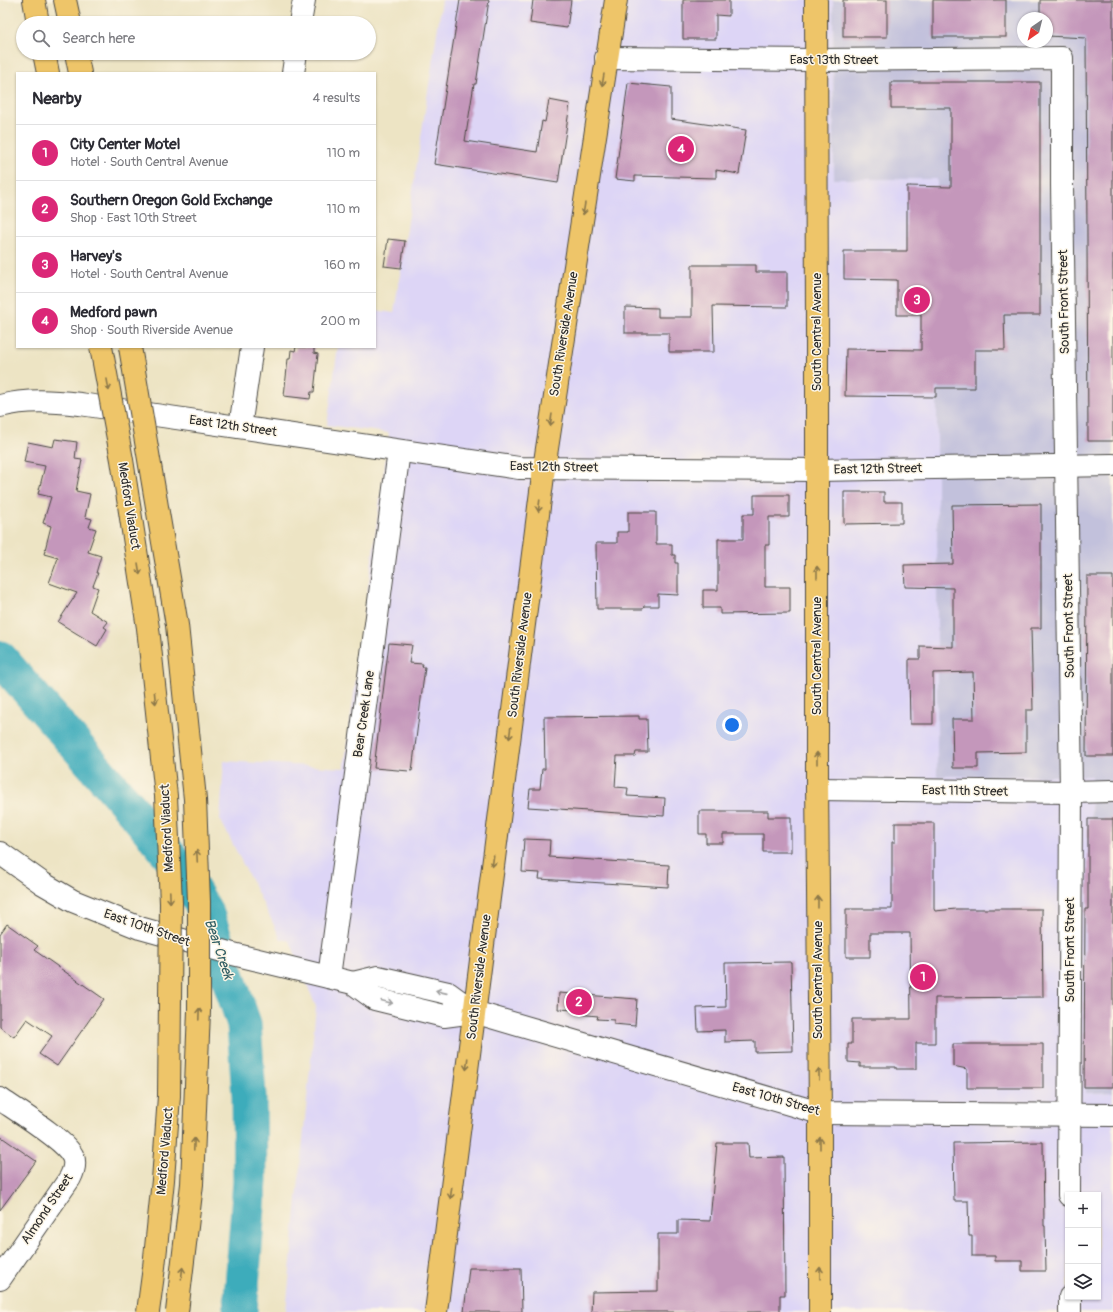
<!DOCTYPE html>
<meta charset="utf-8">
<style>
body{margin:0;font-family:Pangolin,sans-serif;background:#f2f2f3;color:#2b2b33}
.controls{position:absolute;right:12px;bottom:12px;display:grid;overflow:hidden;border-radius:0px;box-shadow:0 1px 3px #0004}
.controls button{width:36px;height:36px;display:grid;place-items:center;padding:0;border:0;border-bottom:1px solid #e1e1e2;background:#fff;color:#2b2b33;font:20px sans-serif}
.compass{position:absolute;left:1017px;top:12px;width:36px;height:36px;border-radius:50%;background:#fff;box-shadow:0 1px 3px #0004;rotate:215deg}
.you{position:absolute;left:732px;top:725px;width:14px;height:14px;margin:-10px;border:3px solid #fff;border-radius:50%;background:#1a73e8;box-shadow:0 0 0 6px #1a73e833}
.badge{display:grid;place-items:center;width:26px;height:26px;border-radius:50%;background:#db2777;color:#fff;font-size:13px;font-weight:700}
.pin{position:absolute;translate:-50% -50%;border:2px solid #fff;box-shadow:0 1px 4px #0006}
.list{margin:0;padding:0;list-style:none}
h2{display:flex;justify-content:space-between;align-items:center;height:52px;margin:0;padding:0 16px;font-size:17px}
h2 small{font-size:13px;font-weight:400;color:#7c7c81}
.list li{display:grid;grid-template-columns:26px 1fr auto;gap:12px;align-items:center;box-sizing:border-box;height:56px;padding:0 16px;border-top:1px solid #e1e1e2}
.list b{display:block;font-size:15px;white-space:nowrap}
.list p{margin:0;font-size:13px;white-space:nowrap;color:#7c7c81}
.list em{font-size:13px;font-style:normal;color:#7c7c81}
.icon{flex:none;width:22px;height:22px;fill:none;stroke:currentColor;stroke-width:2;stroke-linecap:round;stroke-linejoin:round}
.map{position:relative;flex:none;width:1113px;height:1312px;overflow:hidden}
.search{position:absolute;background:#fff;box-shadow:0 1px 3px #0004;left:16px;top:16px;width:360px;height:44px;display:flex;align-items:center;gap:10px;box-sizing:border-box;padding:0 14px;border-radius:22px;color:#7c7c81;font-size:15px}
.panel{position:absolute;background:#fff;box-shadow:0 1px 3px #0004;left:16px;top:72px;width:360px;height:276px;border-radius:0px}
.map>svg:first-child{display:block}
</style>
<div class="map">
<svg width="1113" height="1312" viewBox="0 0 1113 1312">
<rect width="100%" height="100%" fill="#fcf5e5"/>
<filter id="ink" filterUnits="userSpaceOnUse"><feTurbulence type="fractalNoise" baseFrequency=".025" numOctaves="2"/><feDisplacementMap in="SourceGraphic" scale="8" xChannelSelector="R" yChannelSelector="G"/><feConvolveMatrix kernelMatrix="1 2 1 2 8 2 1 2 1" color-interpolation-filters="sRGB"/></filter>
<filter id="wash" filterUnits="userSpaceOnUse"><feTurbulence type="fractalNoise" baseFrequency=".012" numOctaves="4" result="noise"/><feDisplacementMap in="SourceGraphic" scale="16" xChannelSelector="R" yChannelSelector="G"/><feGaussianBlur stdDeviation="0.9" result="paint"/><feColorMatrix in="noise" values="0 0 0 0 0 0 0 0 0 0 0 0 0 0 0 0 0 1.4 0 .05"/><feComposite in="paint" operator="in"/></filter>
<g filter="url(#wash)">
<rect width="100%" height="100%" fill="#ede4c4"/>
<path fill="#ddd5f6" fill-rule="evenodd" d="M442,0h391l1,179h103v597h155l-6,317 27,-1v220h-827l30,-305 -26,-66 -9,-2 -61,-120 4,-58 120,7 45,-335 -62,-8 11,-78h37v-37l19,3zM1068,1195h30v102h-30z"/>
<path fill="#c2c1dc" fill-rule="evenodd" d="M833,0h280v1092l-27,1 6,-317h-155v-597h-103zM1023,18h24v24h-24z"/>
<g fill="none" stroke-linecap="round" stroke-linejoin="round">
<path stroke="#3dacbb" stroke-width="35" d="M0,658l134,154 46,56 27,46 37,110 5,72 1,85 -10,131"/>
</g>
<g id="blocks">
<g fill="#c497bb">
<path d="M460,0h29l-13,84h-2l-9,57 72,11 5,-31 3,1 4,-22 21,4 -12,79 -124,-19z"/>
<path d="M533,0h38l-4,28 -37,-5z"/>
<path d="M683,0h46v16l-13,-1v24h-33z"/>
<rect x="843" y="0" width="44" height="37"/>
<rect x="933" y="0" width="73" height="37"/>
<path d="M1040,0h73v441h-25l-2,-403 -39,-2v-18h-7z"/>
<path d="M891,82h149v233h-36l1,35h-30v38h-39v9l-91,-1 1,-47 75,1v-35h-24v-35l-53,-1v-28h63v-65l44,1v-79h-60z"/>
<path d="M628,83l43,4v32l75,11 -7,44 -23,-4v8l-81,-2v5l-20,-2z"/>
<path d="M388,239l17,2 -4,27 -17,-2z"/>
<path d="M692,265h64v7h31v35l-74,-1 1,46h-45v-19h-44v-26l33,1v9h34z"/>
<path d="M296,347h18v6l4,1 -4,38h-3l-1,7 -26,-3 4,-37h2l1,-9 4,1z"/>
<path d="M55,439l22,3 -2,17 7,1 -6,31 14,3 -5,23 7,2 -3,8 7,2 -8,23 13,4 -5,17h2l-5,13 5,2 -8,23 18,11 -4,5 3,2 -10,17 -39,-24 19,-29 -28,-10 9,-25 -14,-4 7,-28 -8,-3 8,-26 -13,-3 7,-28 -21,-4 4,-20 25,5z"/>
<path d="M844,492h40v10h18v21l-58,1z"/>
<path d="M754,495h35v22h-20v28h-4v42h25v26l-70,1v-6h-17v-18h15v-51h25v-25h11z"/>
<path d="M1041,504v124h-10l2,82h-7v42l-48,1v15h-25l-1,-49h22l-1,-47 -40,1v51h-23l-1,-52v-13h11v-13l33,1v-59l-48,-1 -1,-22 49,-1 -1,-59z"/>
<path d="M628,512h28v32h16v11h3v8h3v32l-20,-1v12h-14l-1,3h-46l-1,-66h21v-11h11z"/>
<path d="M1087,576h26v180h-27z"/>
<path d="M389,643l23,2 -3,18 14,1 -1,3h3l-13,104 -3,-1v1l-35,-3z"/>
<path d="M639,716v3h8l1,33h-12l-1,4h-18l-2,31 13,1 -1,8 38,2 -1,18 -136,-9 2,-18h10l2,-20h3l-1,-52z"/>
<path d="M699,811h69v6h23v35h-28v-18h-40v9h-17v-9h-7z"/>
<path d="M1088,819h25v268h-29l1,-178h3z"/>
<path d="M895,823h39v86l1,2 21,-2h86l1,88 -108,1v45h-19v26h-20v-2h-36v-4l-12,-1v-18h4v-25h59l-1,-86h-40v24h-24v-48h46v-67h3z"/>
<path d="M524,839l26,1 -1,17 120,8 -1,22 -129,-8 1,-6 -18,-1z"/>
<path d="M7,924l31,22 -4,4 70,49 -47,67 -18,-12 13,-18 -25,-17 -13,18 -14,-10v-93z"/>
<path d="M791,962l2,89 -38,1v-11l-30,1v-12l-27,1 -1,-23 29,-1 -1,-44z"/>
<path d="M559,993l78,6 -2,27 -21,-2v-4l-17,-1 1,-3 -21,-2 1,-4 -20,-1z"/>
<path d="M953,1044h90v44h-76v-19l-14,-3z"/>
<path d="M0,1136l36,25 -36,49z"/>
<path d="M1043,1142l1,84h1l1,45h-24v-10h-27v-5h-23v-20h-3l-1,-35h-14l-1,-58z"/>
<path d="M717,1143h31l1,15 35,-1 1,138h-5v17h-189l1,-20 66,-1v-57h20v-14l32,1z"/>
<path d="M469,1268h52l1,44h-58z"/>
</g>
</g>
</g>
<g filter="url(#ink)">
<use href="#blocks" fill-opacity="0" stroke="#484742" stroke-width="1"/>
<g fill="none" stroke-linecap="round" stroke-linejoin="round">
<defs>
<g id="minor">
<path d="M300,23l4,-23"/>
<path d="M606,58l210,2 246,-2v127l9,607 -2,403"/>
<path d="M293,73l3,-20"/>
<path d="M0,406c27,-7 53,-5 80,-2l439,64 298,2 296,-5"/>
<path d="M240,427l12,-80"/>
<path d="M817,789l254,3 42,-1"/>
<path d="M0,853l42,30 31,18 67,27 93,26 120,29 22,16 69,17 30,-4"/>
<path d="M329,977l70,-526"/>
<path d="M353,983l25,-6 70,16 26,19 346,101 293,2"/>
<path d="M0,1099c16,11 67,42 73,58 3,7 0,15 -3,21l-70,101"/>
<path d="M1070,1297v15"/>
</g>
<g id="major">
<path d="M816,0l1,328v452l3,333v199"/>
<path d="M436,1312l108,-844 72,-468"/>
</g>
<g id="highway">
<path d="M34,0l4,23"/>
<path d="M65,0l5,23"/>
<path d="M44,53l4,20"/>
<path d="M76,53l4,20"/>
</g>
</defs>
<use href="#minor" stroke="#484742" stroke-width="24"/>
<use href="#major" stroke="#484742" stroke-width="24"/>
<use href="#highway" stroke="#484742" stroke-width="24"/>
<use href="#minor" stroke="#fff" stroke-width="22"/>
<use href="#major" stroke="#eec569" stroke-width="22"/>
<use href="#highway" stroke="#eec569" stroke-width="22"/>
<defs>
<g id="highway-bridge">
<path d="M101,347l21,113 26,168 18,168 5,107 -2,193 -6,84 -9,87 -6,45"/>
<path d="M130,347l47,278 18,174 4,103v109l-7,173 -15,128"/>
</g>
</defs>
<use href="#highway-bridge" stroke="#484742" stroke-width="24" stroke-linecap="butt"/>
<use href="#highway-bridge" stroke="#eec569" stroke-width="22"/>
</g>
<defs><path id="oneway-shaft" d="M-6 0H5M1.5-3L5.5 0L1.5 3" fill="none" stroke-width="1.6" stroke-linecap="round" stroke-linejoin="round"/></defs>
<g stroke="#8c784a">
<use href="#oneway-shaft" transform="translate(603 80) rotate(99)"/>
<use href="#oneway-shaft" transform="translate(584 209) rotate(99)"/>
<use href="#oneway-shaft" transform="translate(108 385) rotate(80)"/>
<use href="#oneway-shaft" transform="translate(551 420) rotate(99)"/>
<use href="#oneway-shaft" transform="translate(539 506) rotate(97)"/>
<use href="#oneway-shaft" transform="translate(139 569) rotate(81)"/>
<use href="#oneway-shaft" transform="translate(817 572) rotate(-90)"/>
<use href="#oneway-shaft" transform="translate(155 698) rotate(84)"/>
<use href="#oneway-shaft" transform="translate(510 733) rotate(97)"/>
<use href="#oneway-shaft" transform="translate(817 758) rotate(-90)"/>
<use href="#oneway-shaft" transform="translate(197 856) rotate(-93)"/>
<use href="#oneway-shaft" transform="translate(493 861) rotate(97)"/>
<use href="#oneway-shaft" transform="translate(170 897) rotate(88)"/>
<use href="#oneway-shaft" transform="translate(818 902) rotate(-90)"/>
<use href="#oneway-shaft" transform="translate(199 1014) rotate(-88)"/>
<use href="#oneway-shaft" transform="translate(467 1064) rotate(97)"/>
<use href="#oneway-shaft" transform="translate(819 1074) rotate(-91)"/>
<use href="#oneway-shaft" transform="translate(820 1143) rotate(-90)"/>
<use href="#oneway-shaft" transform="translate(194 1144) rotate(-88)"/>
<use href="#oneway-shaft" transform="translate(451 1193) rotate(97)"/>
<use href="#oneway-shaft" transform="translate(182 1273) rotate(-83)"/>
<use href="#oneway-shaft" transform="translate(820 1273) rotate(-90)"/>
</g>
<g stroke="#a0a0a0">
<use href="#oneway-shaft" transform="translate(441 992) rotate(-167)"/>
<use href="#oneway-shaft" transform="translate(387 1002) rotate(14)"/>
</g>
</g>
<g text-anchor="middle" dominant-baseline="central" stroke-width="3" stroke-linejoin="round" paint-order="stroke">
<g font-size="13" fill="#2b2b2b" stroke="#fcf5e5">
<text x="834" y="60">East 13th Street</text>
<text transform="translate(1064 302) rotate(-91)">South Front Street</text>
<text transform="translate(817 332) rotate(-90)">South Central Avenue</text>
<text transform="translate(564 334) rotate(-81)">South Riverside Avenue</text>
<text transform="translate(233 426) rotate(8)">East 12th Street</text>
<text transform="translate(554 467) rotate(1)">East 12th Street</text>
<text transform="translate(878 469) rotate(-1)">East 12th Street</text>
<text transform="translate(129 506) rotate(81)">Medford Viaduct</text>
<text transform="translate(1069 626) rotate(-91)">South Front Street</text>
<text transform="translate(520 655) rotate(-83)">South Riverside Avenue</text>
<text transform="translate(817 656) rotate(-90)">South Central Avenue</text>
<text transform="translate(364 714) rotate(-82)">Bear Creek Lane</text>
<text transform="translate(965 791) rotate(1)">East 11th Street</text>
<text transform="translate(167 828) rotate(-93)">Medford Viaduct</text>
<text transform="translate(147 928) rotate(19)">East 10th Street</text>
<text transform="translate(1070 950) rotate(-90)">South Front Street</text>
<text transform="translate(479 977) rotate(-83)">South Riverside Avenue</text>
<text transform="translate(818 980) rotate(-90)">South Central Avenue</text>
<text transform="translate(776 1099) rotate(16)">East 10th Street</text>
<text transform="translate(165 1151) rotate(-85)">Medford Viaduct</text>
<text transform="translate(47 1209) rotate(-56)">Almond Street</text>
</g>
<g font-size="14" font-style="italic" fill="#325f65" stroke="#fcf5e5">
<text transform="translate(219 949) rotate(71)">Bear Creek</text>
</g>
</g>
</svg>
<div class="controls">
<button>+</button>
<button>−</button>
<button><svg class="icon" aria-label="layers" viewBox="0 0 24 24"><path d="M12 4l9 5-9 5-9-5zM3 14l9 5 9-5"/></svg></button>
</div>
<svg class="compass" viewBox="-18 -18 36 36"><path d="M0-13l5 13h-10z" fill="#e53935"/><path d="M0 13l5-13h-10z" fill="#7c7c81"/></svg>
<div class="you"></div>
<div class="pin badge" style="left:923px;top:977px">1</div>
<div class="pin badge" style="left:579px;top:1002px">2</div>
<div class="pin badge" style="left:917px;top:300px">3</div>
<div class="pin badge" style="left:681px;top:149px">4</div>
<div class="search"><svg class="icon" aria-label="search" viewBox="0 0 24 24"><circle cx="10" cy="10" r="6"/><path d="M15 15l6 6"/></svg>Search here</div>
<section class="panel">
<h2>Nearby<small>4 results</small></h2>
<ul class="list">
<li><span class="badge">1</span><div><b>City Center Motel</b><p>Hotel · South Central Avenue</p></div><em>110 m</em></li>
<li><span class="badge">2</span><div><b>Southern Oregon Gold Exchange</b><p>Shop · East 10th Street</p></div><em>110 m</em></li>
<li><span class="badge">3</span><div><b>Harvey's</b><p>Hotel · South Central Avenue</p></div><em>160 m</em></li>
<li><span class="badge">4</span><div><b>Medford pawn</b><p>Shop · South Riverside Avenue</p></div><em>200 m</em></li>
</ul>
</section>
</div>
